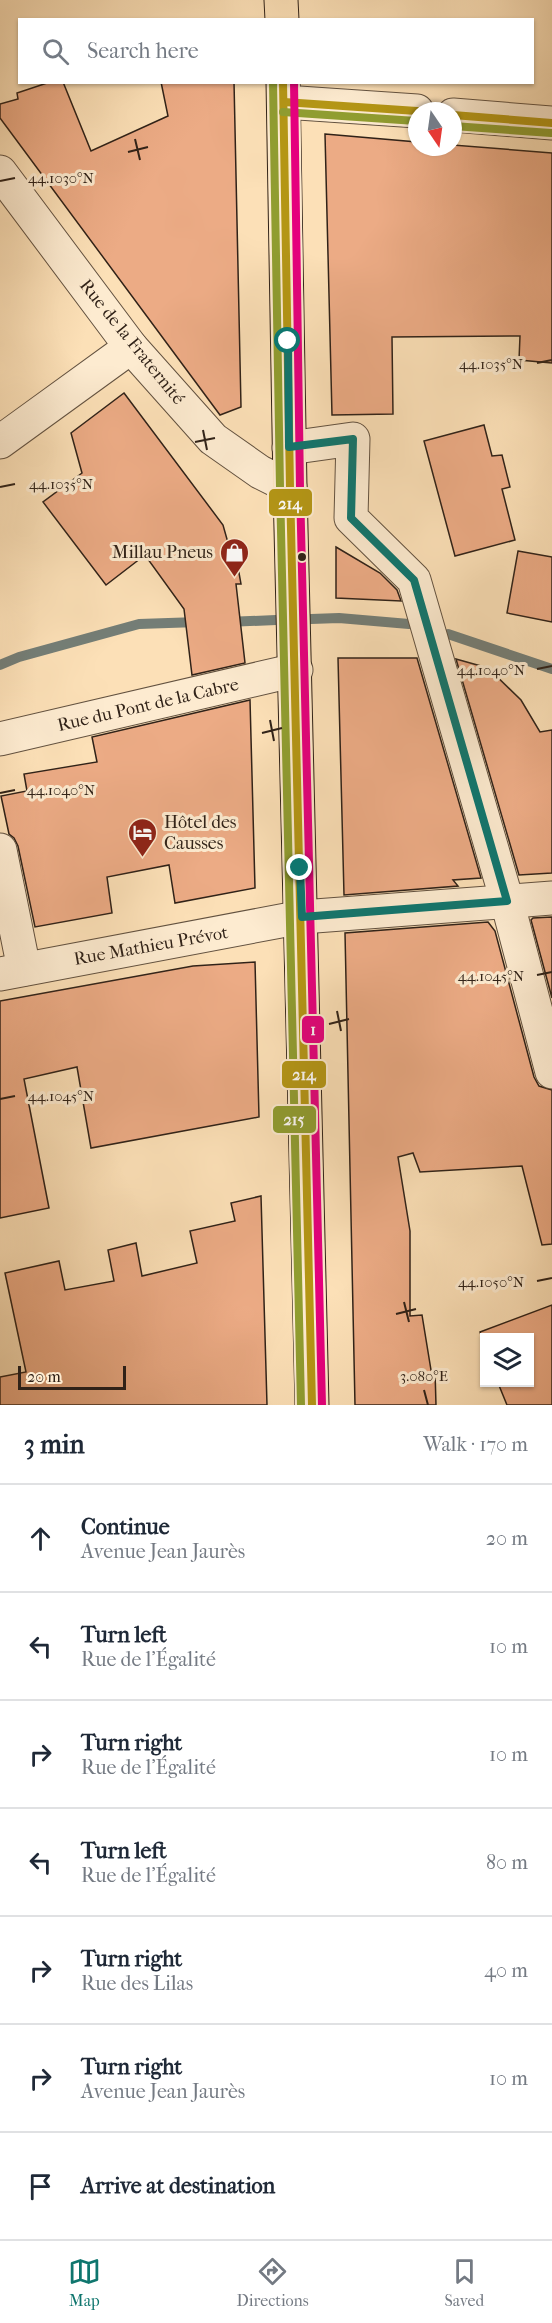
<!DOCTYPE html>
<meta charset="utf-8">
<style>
body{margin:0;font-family:"IM FELL French Canon",serif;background:#f2f2f3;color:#1f2937}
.controls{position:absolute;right:18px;bottom:18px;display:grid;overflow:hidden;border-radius:0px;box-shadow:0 2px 4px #0004}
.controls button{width:54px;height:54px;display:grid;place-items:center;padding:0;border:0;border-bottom:2px solid #e0e1e3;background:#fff;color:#1f2937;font:30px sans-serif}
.compass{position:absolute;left:408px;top:102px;width:54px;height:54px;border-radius:50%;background:#fff;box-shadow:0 2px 4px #0004;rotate:167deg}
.scale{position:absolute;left:18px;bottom:15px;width:108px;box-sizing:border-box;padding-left:6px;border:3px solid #302218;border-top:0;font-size:16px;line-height:21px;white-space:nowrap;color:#302218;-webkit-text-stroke:4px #fdebd0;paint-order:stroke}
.stop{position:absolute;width:18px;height:18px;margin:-14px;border:4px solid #0f766e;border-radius:50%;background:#fff}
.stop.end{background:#0f766e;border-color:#fff;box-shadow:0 2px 6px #0008}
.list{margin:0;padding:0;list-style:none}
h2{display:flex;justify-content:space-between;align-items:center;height:78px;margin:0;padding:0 24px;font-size:26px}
h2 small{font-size:20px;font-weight:400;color:#747a83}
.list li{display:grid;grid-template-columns:39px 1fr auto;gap:18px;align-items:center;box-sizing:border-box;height:108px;padding:0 24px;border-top:2px solid #e0e1e3}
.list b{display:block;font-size:22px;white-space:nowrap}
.list p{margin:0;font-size:20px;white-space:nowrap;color:#747a83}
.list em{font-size:20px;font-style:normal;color:#747a83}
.icon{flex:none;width:33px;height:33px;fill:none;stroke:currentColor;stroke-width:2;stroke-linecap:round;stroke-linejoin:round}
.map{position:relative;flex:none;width:552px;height:1405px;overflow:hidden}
.search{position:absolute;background:#fff;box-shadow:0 2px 4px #0004;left:18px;right:18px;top:18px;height:66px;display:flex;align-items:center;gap:15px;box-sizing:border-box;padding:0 21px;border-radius:0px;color:#747a83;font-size:22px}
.sheet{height:834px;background:#fff}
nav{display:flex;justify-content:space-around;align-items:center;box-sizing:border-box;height:84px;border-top:2px solid #e0e1e3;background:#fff;font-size:16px;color:#747a83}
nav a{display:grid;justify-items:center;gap:3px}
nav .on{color:#0f766e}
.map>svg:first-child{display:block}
</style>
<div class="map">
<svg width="552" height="1405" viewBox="0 0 552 1405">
<rect width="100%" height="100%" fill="#fce0b7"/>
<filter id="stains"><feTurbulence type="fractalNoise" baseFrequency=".00333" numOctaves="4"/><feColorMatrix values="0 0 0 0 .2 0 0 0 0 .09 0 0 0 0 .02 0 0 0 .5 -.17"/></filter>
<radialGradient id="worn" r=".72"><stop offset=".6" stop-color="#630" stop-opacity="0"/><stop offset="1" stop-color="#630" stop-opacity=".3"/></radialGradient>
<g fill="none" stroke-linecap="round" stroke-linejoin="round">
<g stroke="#747e77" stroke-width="10">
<path d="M311,619l28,-1 70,6"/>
<path d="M226,622l50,-2"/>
<path d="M448,634l104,35"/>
<path d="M0,665l19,-8 120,-33 59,-2"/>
</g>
</g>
<g fill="#ecab85" stroke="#302218" stroke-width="1.5">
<path d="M50,82h13l28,69 77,-35 -7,-34h73l7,325 -21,8 -220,-297v-14l18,-5 -1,-6z"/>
<path d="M325,134l92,8v5h36v-2l99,8v210l-33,-3 1,-24 -128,1 1,77 -61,1z"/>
<path d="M124,393l99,132 9,32 4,-1 5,28h-5l9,79 -53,12 -8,-66 -39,-54 -39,30 -63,-83 39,-29 -11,-40z"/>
<path d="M484,425l8,31 10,-1 8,32 -8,2 13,51 -60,16 -31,-115z"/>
<path d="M336,547l44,26 17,17 4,11 -65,-3z"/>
<path d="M518,551l34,6v65l-45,-9z"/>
<path d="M338,658h79l64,220 -28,2 5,6 -114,9z"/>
<path d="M456,659l32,9 33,32 19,32 12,-2v143l-33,2z"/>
<path d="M250,700l5,188 -80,15 -6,-38 -62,12 5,36 -77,14 -17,-81 -4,-8 -5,-4 -8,-38 26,-5 -3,-17 73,-12 -5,-25z"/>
<path d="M552,917v81l-21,-78 2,-2z"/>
<path d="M488,922l7,9 39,146 5,9 13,4v154l-10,1 -20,-79 -102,6 -7,-19 -15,4 12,74v85l12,-1 9,55h4l1,35h-81l-10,-472z"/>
<path d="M255,962l4,155 -168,31 -14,-81 -53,12 25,129 -49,10v-217l193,-35z"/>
<path d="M261,1196l6,209h-267v-28l26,-5 -21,-99 54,-12 6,29 49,-9 -6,-31 28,-7 6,33 55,-13 -7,-32 45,-10 -4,-18z"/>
<path d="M552,1305v100h-45l-9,-22h32v-45h-46v7l-4,-13z"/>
</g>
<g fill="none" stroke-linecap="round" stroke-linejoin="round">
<defs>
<g id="minor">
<path d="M284,102l133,9"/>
<path d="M453,115l99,8"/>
<path d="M0,172l131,175 82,92 47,33 30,15"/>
<path d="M0,442l131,-95"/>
<path d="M289,448l64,-9 -2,79 63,62 93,321 45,171"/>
<path d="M0,739l296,-69"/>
<path d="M0,850l24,119"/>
<path d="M0,974l302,-57 250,-19"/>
</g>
<g id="major">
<path d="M281,0l1,20"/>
<path d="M283,82l7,405 22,918"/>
</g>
</defs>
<use href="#minor" stroke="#635240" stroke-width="35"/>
<use href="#major" stroke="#302218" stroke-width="35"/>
<use href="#minor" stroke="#fdebd0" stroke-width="33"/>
<use href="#major" stroke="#fce0b7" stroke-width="33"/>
<defs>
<g id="bus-1">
<path d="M283,82l7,405 22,918"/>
<path d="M284,102l133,9"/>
<path d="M453,115l99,8"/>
</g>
<g id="bus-2">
<path d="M273,82l7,405 21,918"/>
<path d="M283,112l133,9"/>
<path d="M453,126l98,7"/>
</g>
<path id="bus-3" d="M294,82l6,405 22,918"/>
</defs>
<use href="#bus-1" stroke="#fdebd0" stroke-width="12"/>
<use href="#bus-2" stroke="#fdebd0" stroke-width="12"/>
<use href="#bus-3" stroke="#fdebd0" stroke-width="12"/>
<use href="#bus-1" stroke="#b49615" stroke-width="8"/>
<use href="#bus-2" stroke="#909d30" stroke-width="8"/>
<use href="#bus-3" stroke="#e5007d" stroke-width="8"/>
</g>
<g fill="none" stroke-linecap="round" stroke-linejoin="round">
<path stroke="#0f766e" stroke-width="8" d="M288,341l1,106 64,-8 -2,79 63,62 93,321 -205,16 -2,-49"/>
</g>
<path fill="none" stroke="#302218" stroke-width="2" d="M135,139l5,21M128,152l20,-5M0,181l15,-3M537,363l15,-3M203,430l4,20M195,442l20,-4M0,487l15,-3M537,669l15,-3M270,720l4,21M262,733l20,-5M0,793l15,-3M537,975l15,-3M337,1011l4,20M329,1024l20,-5M0,1099l15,-3M537,1281l15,-3M404,1302l5,20M396,1314l20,-5M424,1390l4,15"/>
<defs>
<symbol id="shop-pin" viewBox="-11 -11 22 30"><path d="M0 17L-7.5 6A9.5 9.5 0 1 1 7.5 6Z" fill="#8f2418" stroke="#fdebd0"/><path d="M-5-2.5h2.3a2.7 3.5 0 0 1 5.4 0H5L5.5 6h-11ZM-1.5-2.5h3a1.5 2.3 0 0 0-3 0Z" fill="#fff"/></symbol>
<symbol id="hotel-pin" viewBox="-11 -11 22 30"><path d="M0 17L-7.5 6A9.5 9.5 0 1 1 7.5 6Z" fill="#8f2418" stroke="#fdebd0"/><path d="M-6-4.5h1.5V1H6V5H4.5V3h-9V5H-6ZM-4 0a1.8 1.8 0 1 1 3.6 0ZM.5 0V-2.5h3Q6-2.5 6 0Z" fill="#fff"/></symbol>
</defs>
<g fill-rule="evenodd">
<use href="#shop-pin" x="218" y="536" width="33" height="45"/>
<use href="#hotel-pin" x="126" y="816" width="33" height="45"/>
</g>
<circle fill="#302218" stroke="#fdebd0" stroke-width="2" cx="302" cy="557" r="5"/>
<g text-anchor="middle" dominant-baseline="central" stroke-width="6" stroke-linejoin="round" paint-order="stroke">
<g font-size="18" fill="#302218" stroke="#fdebd0">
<text transform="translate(132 342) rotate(51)">Rue de la Fraternité</text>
<text transform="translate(148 705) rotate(-13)">Rue du Pont de la Cabre</text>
<text transform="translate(151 946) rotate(-10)">Rue Mathieu Prévot</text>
</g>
<g font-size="18" fill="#302218" stroke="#fdebd0" text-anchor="end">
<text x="213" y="552">Millau Pneus</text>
<text x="164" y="822" text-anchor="start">Hôtel des<tspan x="164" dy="21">Causses</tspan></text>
</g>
</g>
<g font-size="15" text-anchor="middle" fill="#302218" stroke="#fdebd0" stroke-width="6" stroke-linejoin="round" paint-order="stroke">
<text x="61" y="183">44.1030°N</text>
<text x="491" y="369">44.1035°N</text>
<text x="61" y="489">44.1035°N</text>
<text x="491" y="675">44.1040°N</text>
<text x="61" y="795">44.1040°N</text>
<text x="491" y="981">44.1045°N</text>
<text x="61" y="1101">44.1045°N</text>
<text x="491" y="1287">44.1050°N</text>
<text x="424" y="1381">3.080°E</text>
</g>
<g stroke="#fdebd0" stroke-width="2">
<rect x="268" y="488" width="45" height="29" rx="6" fill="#b49615"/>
<rect x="301" y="1015" width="24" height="29" rx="6" fill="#e5007d"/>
<rect x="281" y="1060" width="46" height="29" rx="6" fill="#b49615"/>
<rect x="272" y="1105" width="45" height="29" rx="6" fill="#909d30"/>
</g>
<g font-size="16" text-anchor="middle" font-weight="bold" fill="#fff">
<text x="290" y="509">214</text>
<text x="313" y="1035">1</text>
<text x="304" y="1080">214</text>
<text x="294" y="1125">215</text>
</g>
<rect width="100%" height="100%" filter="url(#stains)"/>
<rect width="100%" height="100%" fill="url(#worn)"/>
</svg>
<div class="controls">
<button><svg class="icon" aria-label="layers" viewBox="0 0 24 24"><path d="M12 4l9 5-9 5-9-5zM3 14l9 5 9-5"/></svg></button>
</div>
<svg class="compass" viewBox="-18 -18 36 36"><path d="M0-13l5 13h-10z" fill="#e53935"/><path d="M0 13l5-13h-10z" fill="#747a83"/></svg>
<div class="scale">20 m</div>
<div class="stop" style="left:288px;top:341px"></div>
<div class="stop end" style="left:300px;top:868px"></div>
<div class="search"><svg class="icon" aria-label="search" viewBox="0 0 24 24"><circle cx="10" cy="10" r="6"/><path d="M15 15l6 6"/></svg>Search here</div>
</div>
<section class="sheet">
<h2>3 min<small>Walk · 170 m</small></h2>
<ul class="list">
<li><svg class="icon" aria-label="ahead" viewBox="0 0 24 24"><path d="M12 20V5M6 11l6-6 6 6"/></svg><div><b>Continue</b><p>Avenue Jean Jaurès</p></div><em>20 m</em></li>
<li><svg class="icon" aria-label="left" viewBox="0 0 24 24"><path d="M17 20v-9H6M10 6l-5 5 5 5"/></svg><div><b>Turn left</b><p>Rue de l'Égalité</p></div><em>10 m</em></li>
<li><svg class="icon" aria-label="right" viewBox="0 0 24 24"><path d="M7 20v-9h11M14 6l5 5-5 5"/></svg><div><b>Turn right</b><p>Rue de l'Égalité</p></div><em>10 m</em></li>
<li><svg class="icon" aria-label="left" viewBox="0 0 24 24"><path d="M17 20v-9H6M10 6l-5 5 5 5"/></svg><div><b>Turn left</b><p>Rue de l'Égalité</p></div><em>80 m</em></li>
<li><svg class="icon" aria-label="right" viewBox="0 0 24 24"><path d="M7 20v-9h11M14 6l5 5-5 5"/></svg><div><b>Turn right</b><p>Rue des Lilas</p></div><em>40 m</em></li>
<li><svg class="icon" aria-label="right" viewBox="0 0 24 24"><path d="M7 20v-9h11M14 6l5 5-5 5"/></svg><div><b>Turn right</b><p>Avenue Jean Jaurès</p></div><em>10 m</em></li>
<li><svg class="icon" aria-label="arrive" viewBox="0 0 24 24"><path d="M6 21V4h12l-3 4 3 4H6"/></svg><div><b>Arrive at destination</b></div></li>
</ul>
</section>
<nav>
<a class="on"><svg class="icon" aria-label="map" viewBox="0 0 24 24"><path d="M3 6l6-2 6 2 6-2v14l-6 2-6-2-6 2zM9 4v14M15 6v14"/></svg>Map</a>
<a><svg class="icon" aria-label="directions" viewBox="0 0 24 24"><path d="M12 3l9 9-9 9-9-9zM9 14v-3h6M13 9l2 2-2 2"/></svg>Directions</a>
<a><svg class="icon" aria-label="saved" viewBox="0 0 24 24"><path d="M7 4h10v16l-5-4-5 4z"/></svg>Saved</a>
</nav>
